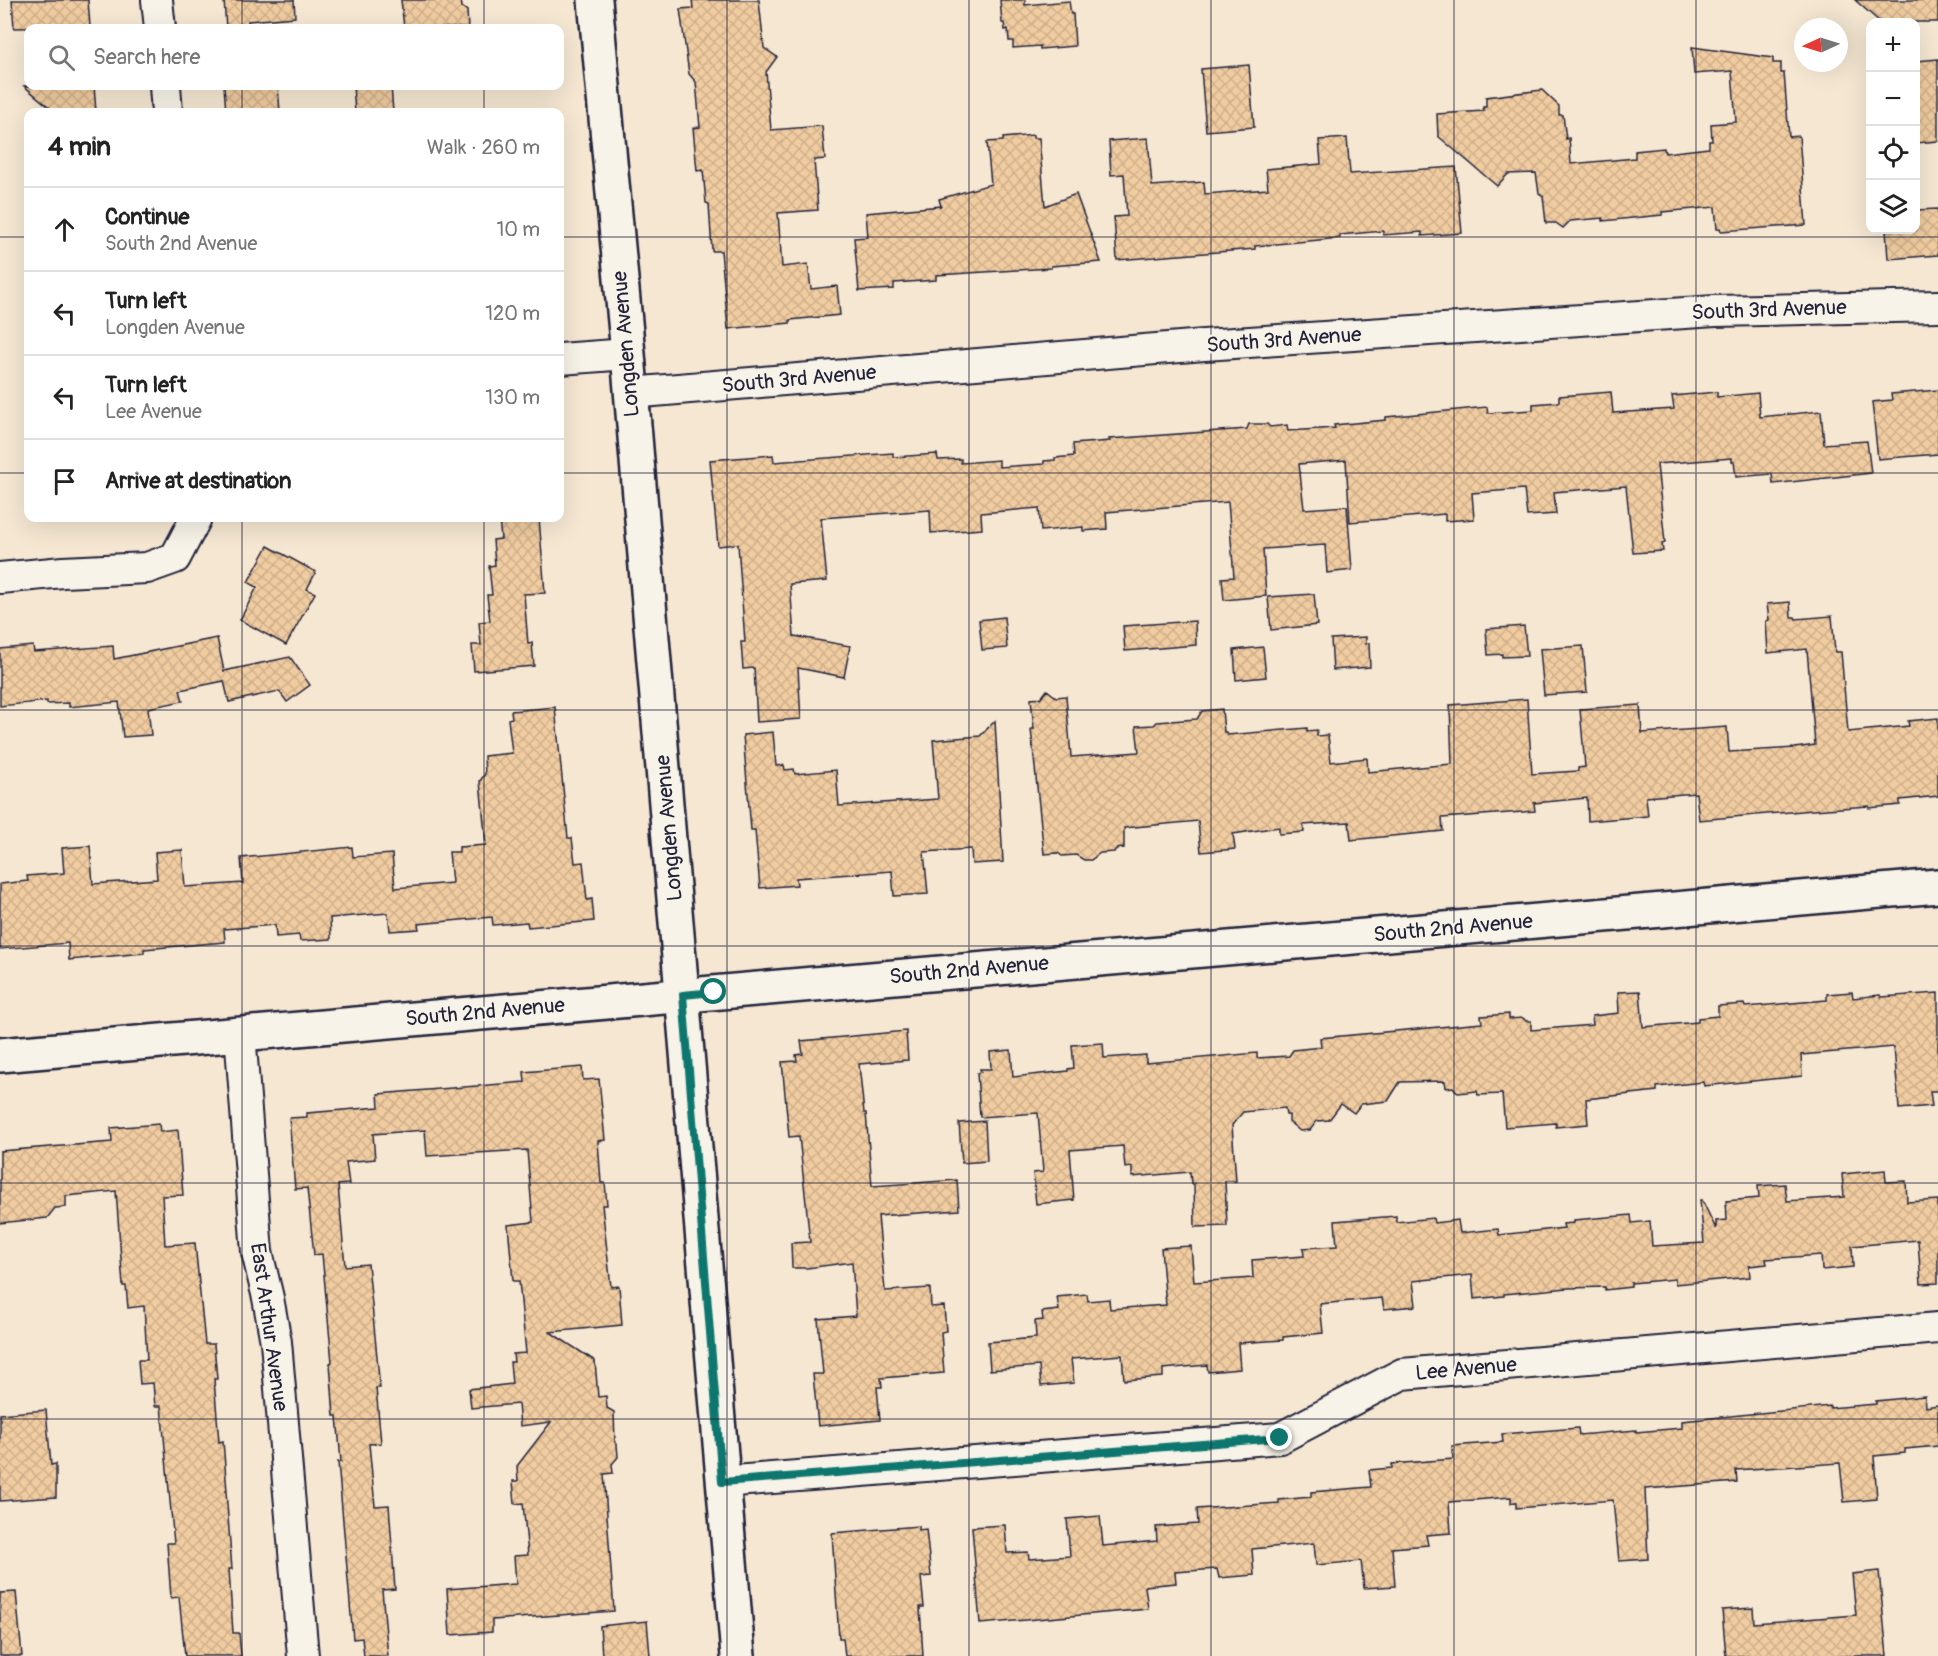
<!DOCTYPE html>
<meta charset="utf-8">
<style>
body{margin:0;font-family:Pangolin,sans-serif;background:#f6f6f6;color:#222}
.controls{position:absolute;right:18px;top:18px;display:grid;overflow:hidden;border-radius:12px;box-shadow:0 6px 24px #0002}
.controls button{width:54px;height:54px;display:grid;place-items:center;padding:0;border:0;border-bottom:2px solid #e0e0e0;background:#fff;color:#222;font:30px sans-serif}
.compass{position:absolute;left:1794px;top:18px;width:54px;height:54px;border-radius:50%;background:#fff;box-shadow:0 6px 24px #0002;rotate:266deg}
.stop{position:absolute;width:18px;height:18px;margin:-14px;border:4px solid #0f766e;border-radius:50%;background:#fff}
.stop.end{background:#0f766e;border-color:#fff;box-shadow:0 2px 6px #0008}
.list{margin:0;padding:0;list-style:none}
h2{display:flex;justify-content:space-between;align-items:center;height:78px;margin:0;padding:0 24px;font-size:26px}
h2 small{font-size:20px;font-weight:400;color:#767676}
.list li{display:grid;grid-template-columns:39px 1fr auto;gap:18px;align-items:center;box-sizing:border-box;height:84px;padding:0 24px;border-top:2px solid #e0e0e0}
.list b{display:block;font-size:22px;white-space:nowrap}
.list p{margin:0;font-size:20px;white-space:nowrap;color:#767676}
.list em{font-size:20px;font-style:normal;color:#767676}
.icon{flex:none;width:33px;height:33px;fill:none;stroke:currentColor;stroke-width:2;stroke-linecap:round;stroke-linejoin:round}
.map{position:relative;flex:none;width:1938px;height:1656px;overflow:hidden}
.search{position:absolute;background:#fff;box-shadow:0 6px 24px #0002;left:24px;top:24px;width:540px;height:66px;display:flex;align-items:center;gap:15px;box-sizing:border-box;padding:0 21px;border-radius:12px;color:#767676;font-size:22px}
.panel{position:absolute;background:#fff;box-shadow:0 6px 24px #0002;left:24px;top:108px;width:540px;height:414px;border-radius:12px}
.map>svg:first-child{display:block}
</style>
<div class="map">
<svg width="1938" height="1656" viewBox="0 0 1938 1656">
<defs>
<pattern id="building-cross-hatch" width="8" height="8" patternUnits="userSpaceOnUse" patternTransform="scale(1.5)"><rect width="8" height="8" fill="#f0cca0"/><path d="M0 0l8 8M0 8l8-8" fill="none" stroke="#ceaf8b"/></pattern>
</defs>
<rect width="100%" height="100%" fill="#f5e7d2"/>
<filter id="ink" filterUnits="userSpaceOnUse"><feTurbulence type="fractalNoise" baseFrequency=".0167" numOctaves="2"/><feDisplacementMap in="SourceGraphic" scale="12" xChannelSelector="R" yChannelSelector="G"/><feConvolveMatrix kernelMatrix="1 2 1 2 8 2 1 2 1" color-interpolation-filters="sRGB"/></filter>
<g filter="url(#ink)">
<g fill="url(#building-cross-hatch)" stroke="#22223b" stroke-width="1.5">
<path d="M12,0h76l2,27 -76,1z"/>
<path d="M224,0h70l1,17 -47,4 1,7h-23z"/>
<path d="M401,0h60l1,7 5,4 1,17h-64z"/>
<path d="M692,0h67l5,48 13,9 -11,15 5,58 51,-4 3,33 -11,1 4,50 -40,3 4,54 26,-3 3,25 26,-3 3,29 -50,5v3l-62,6 -7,-78h-9l-3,-47 -3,-1 -3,-33 -6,1 -4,-43 7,-1 -4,-45 -7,-8 -9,-65 13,-1z"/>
<path d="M1000,0h25v5l44,-4 2,13h2l2,32 -35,3v-3l-27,2v-7h-4l-1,-12 -3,1 -1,-7h-2z"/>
<path d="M1855,0h83v22h-58z"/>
<path d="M1692,47l81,11v5h8v10h3l5,64 10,-1 7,89 -85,6 -1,-3 -3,1 -2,-22 -53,5v3l-59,6v-3l-33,3 -7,7 -7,-5h-10l-3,-27 -4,-3 -3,-20 -28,1 -11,12 -59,-50 -1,-22 47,-3 -1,-4h3v-10l56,-7 17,16v9h4l3,24 3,-1 2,26 64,-6v-7l29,-3 1,5 44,-5v-7h3l-1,-17 25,-2 -4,-51 -38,3z"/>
<path d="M1938,59v82l-22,2v-82z"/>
<path d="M1249,65l5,62 -48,4 -5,-62z"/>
<path d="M24,86h70l2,26h-46l-1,-5z"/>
<path d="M224,86h54l2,26h-54z"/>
<path d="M353,86h38l2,26h-38z"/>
<path d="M1033,135v3h6l6,68 31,-12 25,68 -50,4v2l-115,7v5l-42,3v6l-35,2 -5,-53 14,-1 -2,-24 75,-7 -2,-7 52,-15 -4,-42 16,-1v-3z"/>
<path d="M1148,138l4,48 52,-4 1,12 63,-5 -2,-20 55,-5 -2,-24 28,-2 3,36 106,-7 6,66 -40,3v-4l-39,3v-4l-43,4v3l-85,8v3l-138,11 -3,-43 13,-1 -3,-42 -13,1 -2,-34z"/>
<path d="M1938,209v46l-50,4 -2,-29h30v-20z"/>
<path d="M1938,390v64l-60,5 -6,-57 20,-2 -1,-6z"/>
<path d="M1611,392l2,21 61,-4 -2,-13 45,-4v5l41,-4 2,24 61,-6 3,33 43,-3 4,32 -98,11 -1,-10 -36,3 -2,-15h-2v-4l-75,6 8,79 -3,1 1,7 -30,2 -7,-67 -72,6 2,22 -29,2 -3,-27 -52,4 2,26 -29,2v-7l-95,8 -4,-62 -47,4 5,45 43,-3 5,64 -25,3 -2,-28 -62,4 3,47 -42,4 -2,-22 12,-1 -6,-75 -122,10 1,17 -24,2v-4l-42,4 -2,-23 -58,5 1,16 -51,4 -1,-23 -109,8 6,63 -37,3 4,52 56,10 -6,31 -46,-9 3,51 -44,3 -3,-54 -11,1 -2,-27h4l-7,-98 -20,2 -8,-86 63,-5 1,7 119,-9v4l44,-3 1,6 23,-1v4l38,-3v7l45,-3v-3l11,-1v-2l19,-2 -1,-12 37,-3 -1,-2 138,-10 2,-5h18l3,3 17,-2 1,6 47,-3 -1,-3 52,-5v-3l101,-10 1,6 45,-3v-6l26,-2v-6z"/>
<path d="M499,518h40l6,75 -21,1 4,50 4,-1 2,23 -60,5 -2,-26h9l-2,-23 11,-1 -3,-26h5l-3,-29 6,-1 -2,-25 8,-1z"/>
<path d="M268,546l48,26 -9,17 8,4 -29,52 -46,-25 17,-33 -9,-5z"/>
<path d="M1314,594l3,31 -46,5 -3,-33z"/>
<path d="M1790,602l1,15h4l1,2 36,-3 3,36h6l7,80 61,-6 -1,-5 30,-3v78l-38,4v5l-31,3v-2l-56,4 -114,10 -3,-27 -50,4 2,19 -60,5 -1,-23 -53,5 1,8 -93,7 1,13 -92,9 -2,-18 -46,3 1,7 -25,2v-7l-46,7 2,15 -34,3 -3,-31 -74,7v20l-8,1 -2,3 -14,1 -9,7h-7l-8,-5 -14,1 -4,-3 -14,1 -13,-125h3l-3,-30 10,-1 6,-8 9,7 10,-1 5,61 68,-5 -3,-26 18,-1 3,-3 40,-3 5,-8 20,-2 2,23h2l1,3 80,-7v3l10,-1v6l11,-1 3,27 36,-4 1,14 84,-8 -2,-59 77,-6 5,75 46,-3v-3l7,-1 -5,-58 60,-4 2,28 85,-6 2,25 66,-4 20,-3 -8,-96 -39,4 -2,-32 3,-1 -2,-16z"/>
<path d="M1004,617l3,31 -25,2 -3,-30z"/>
<path d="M1195,621l1,24 -71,6 -2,-25z"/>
<path d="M1524,626l3,30 -25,1v-3l-14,1 -2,-26z"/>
<path d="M1366,637v7l3,-1 1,24 -37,3 -2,-31z"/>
<path d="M217,638l7,33 66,-14 20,28 -23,17 -8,-11 -50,11 -5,-21 -44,9 3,11 -35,7 3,27 -28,2 -4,-35 -50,5v-4l-22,1v-3l-47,5v-57l33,-3 1,6 79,-6 1,13z"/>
<path d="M1583,646l4,46 -43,3 -4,-46z"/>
<path d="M1263,647l3,30 -30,3 -2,-30z"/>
<path d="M555,707l13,131h4l3,25 8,-1 4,38 5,-1 2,22 -66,6 -1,-5 -34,3 -1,-8 -74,7 1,5 -29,2 -2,-18 -58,5 1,21 -31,2 -1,-6 -23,2 -1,-12 -51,4 1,13 -81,7v4l-75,7 -1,-17 -68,6v-65l28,-3 -1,-5 37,-3 -2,-25 28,-2 3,38 64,-5 -2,-27 27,-2 3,37 58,-4 -2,-25 111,-11 1,10 39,-3 3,34 57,-5 -3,-31h10v-5l27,-2 -6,-64 5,-7 -1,-18 28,-3 -4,-34 4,-1 -1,-7z"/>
<path d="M995,721l8,141 -31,2 -1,-15 -47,3 4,42 -34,2 -2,-25 -96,7 1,7 -37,3 -5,-58h-4l-8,-95 30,-3 3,34 8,-1 1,5 9,-1 1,5 41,-4 3,36 99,-7 -5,-59 47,-4z"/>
<path d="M1640,991l3,36 55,-5v-4l20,-2v-10l26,-2 1,3 82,-7v-6l25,-2 1,6 27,-3 1,2 57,-4v98h-8l2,15 -33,3 -5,-62 -93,8 1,21 -98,10 -1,-4 -46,5v4l-71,8 2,25 -32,3v-4l-51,4 -3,-33 -24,1 -1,-4 -19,2 -5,-6 -7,1 -1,-7 -45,1 -12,19 -27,3 -7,9 -13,-9 -12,16 -12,1 -7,9 -10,1 -11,-9v-7h-3l-1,-7 -42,4 -11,13 4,56h-11l2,45 -32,1 -1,-43h-3l-1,-12 -58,5v-10l-7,1 -2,-22 -53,4 4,50 -38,4 -3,-31 10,-1 -5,-59 -58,4 -3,-44 4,-1 -1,-3h11l-1,-17 21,-2 2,27 55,-6v-2l6,-1 -2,-23 31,-2 1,15 42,-3v8l111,-10v5l32,-2 4,-6 28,-3 -1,-9 162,-15 -1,-7 28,-2v5l14,-1 3,3h5v9l62,-5 -1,-9 27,-3 -1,-21z"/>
<path d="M906,1031l2,29 -49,4 5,49h2l6,73 85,-6 2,30 -81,6 7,75 45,-3 1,19 13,-1 2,25 -5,1 3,41 -63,5 1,9h-5l3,33 -62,6 -5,-52h10l-5,-55 38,-3 -4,-54 -45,6h-15l-1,-25 19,-1 -11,-106 -10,1 -7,-75 15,-1 -1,-6 7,-1 -2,-13z"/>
<path d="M582,1067l1,13 16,-1 6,61 -7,1 3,42h4l2,22h-5l9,82 8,-1 3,39 -72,7 45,29 3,36 8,-1 1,12 7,4 1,30 2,2 1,13 -6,7 1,9 -9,1 10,137 -122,9v12l-42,3 -3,-46 69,-5 -2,-28 14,-1 -5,-52 -8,1 -2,-23h5l-1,-15 34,-44 -31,4 -2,-22 -47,4 -2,-19 43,-5 -2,-22h4l-1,-8 13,-1 -7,-72h-6l-5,-56 25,-3 -6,-72 -100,6 -2,-26 -52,4 2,25 -29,3 3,22 -11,1 7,81 23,-2 12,124h-4l5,55 -12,1 6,62 14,-1 6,84 -13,1 6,66h-24l-2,-18 -9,1 -15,-177h3l-4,-46h-3l-4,-53 2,-1 -10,-108 -8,1 -7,-67 -12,1 -6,-71 18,-1v-4l72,-6 -1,-13 147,-12 -1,-10z"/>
<path d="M985,1121l2,40 -25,2 -3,-40z"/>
<path d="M159,1124l1,8 18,-2 5,65 -21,1 3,49 30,-2 10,101h9l3,35h-3l5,63 4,-1 4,50h-1l6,78h-3l4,64h6l2,23h-56l-6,-59 -8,1 -4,-55h7l-13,-137h-6l-2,-23 -13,1 -2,-24h9l-3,-54 -16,2 -2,-22h-3l-7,-95 -50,5v11l-11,1 -8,10 -47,5v-72l112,-9 -1,-14z"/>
<path d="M1885,1170l1,12 20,-1 1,21 31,-2v83l-17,1 -3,-44 -66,6 1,21 -31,3 -1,-15 -55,4 1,5 -18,2 1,11 -75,7v-5l-44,4v4l-26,3v-3l-37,1 -64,6v2l-30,3 -2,-24 -59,6 3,25 -32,3 -2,-11 -62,6 3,29 -40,4v3l-45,3 2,26 -32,3 -1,-7 -44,4v8l-39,3 -2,-25 -51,4 3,24 -33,3 -2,-20 -49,4 -2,-28 48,-4 -1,-17 8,-1 -1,-8 17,-2 -2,-13 30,-3 1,7 21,-2 1,10 56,-4 -5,-57 30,-2 3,36 59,-4 -1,-18 52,-4 -1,-8 34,-2 -2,-25 61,-5v6l37,-4 1,5 24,-3 2,13 38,-4 1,6 65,-7 -1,-4 11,-1v-3l57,-5 1,8 18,-2 2,25 52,-3 -4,-43h2l14,29v-8l11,-1 -1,-19 33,-3 -1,-12 27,-2 2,17 57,-4 -2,-23z"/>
<path d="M1925,1396l1,11 12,-2v41l-33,3v4l-31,3 3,43 -33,3 -4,-39 -104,7 1,12 -92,7 3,70 -29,2 -6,-61 -97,8v-6l-5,1v-6l-62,5 2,31 -25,2 2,10 -36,3 3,38 -31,2 -3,-27 -45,4 -2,-22 -62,6 2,26 -35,3 -2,-9 -42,3 1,11 -31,3 3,23 -168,15 -8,-97 33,-2 2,28 21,-1 1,7 41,-3 -3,-37 33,-3 3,30 54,-5 -1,-14 42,-3 -1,-15 82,-6v-3l32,-3v-5l60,-5 -2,-17 23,-2v-4l61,-5 -1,-13 51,-4 -1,-8 76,-6 1,7 57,-5v2l46,-4v-7l148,-15v2l46,-4v-3z"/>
<path d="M46,1410l5,55 5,-1v33l-56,4v-87z"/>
<path d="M919,1526v4l7,-1 5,47 -10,1 3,30h-4l3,49h-78l-2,-18h-4l-7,-105z"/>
<path d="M1879,1571l8,85h-161l-4,-46 31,-2 1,15 102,-8 -4,-41z"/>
<path d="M16,1592l6,64h-22v-63z"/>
<path d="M647,1621l3,35h-48l-2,-30z"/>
</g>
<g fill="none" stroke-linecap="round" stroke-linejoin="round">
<defs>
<g id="street">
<path d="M157,0l3,28"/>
<path d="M165,86l2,26"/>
<path d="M560,359l68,-5"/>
<path d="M630,393l574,-48 511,-34 223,-5"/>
<path d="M0,578l63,-6 84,-4 28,-10 21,-40"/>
<path d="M240,1033l17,219 11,46 8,44 27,314"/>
<path d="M722,1482l558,-44 122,-64 536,-46"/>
</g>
<g id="secondary">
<path d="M595,0l33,354 110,1302"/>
<path d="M0,1055l1938,-169"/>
</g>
</defs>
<use href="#street" stroke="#22223b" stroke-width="34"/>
<use href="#secondary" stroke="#22223b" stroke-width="38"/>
<use href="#street" stroke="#f7f3e8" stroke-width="30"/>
<use href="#secondary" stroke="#f7f3e8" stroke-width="33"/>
</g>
</g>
<g fill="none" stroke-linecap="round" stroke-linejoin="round" filter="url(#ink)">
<path stroke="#0f766e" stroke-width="8" d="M714,992l-31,3 39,487 558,-44"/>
</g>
<path fill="none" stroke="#22223b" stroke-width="1.5" stroke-opacity="0.55" d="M242,0v28M484,0v28M727,0v1656M969,0v1656M1211,0v1656M1454,0v1656M1696,0v1656M242,86v26M484,86v26M0,237h28M560,237h1378M0,473h28M560,473h1378M242,518v1138M484,518v1138M0,710h1938M0,946h1938M0,1183h1938M0,1419h1938"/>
<g text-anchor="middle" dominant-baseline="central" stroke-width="4.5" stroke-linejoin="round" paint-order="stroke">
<g font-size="21" fill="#22223b" stroke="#f7f3e8">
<text transform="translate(1769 310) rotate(-2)">South 3rd Avenue</text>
<text transform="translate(1284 340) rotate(-4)">South 3rd Avenue</text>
<text transform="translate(626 344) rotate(-95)">Longden Avenue</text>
<text transform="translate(799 379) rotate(-5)">South 3rd Avenue</text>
<text transform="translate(669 828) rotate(-95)">Longden Avenue</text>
<text transform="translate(1453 928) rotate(-5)">South 2nd Avenue</text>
<text transform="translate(969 970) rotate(-5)">South 2nd Avenue</text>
<text transform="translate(485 1012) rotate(-5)">South 2nd Avenue</text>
<text transform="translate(269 1327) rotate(82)">East Arthur Avenue</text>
<text transform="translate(1466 1369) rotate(-5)">Lee Avenue</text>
</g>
</g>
</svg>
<div class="controls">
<button>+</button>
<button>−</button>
<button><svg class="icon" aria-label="locate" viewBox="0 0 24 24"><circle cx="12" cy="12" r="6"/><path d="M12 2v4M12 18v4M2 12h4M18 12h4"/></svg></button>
<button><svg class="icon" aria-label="layers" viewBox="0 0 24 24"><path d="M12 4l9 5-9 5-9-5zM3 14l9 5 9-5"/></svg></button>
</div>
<svg class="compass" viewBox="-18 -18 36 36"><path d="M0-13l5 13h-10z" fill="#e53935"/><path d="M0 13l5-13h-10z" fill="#767676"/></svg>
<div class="stop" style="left:714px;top:992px"></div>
<div class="stop end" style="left:1280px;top:1438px"></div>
<div class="search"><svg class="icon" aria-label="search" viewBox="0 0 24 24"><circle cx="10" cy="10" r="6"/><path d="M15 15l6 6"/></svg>Search here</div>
<section class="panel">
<h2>4 min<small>Walk · 260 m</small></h2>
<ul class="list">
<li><svg class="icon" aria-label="ahead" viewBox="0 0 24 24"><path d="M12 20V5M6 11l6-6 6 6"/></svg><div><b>Continue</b><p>South 2nd Avenue</p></div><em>10 m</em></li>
<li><svg class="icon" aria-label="left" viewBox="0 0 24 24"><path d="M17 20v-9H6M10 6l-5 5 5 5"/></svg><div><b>Turn left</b><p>Longden Avenue</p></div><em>120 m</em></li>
<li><svg class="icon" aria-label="left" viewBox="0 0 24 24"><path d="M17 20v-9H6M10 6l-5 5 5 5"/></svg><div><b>Turn left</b><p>Lee Avenue</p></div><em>130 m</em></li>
<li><svg class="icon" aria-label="arrive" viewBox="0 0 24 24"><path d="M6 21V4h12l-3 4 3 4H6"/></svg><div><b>Arrive at destination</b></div></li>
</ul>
</section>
</div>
